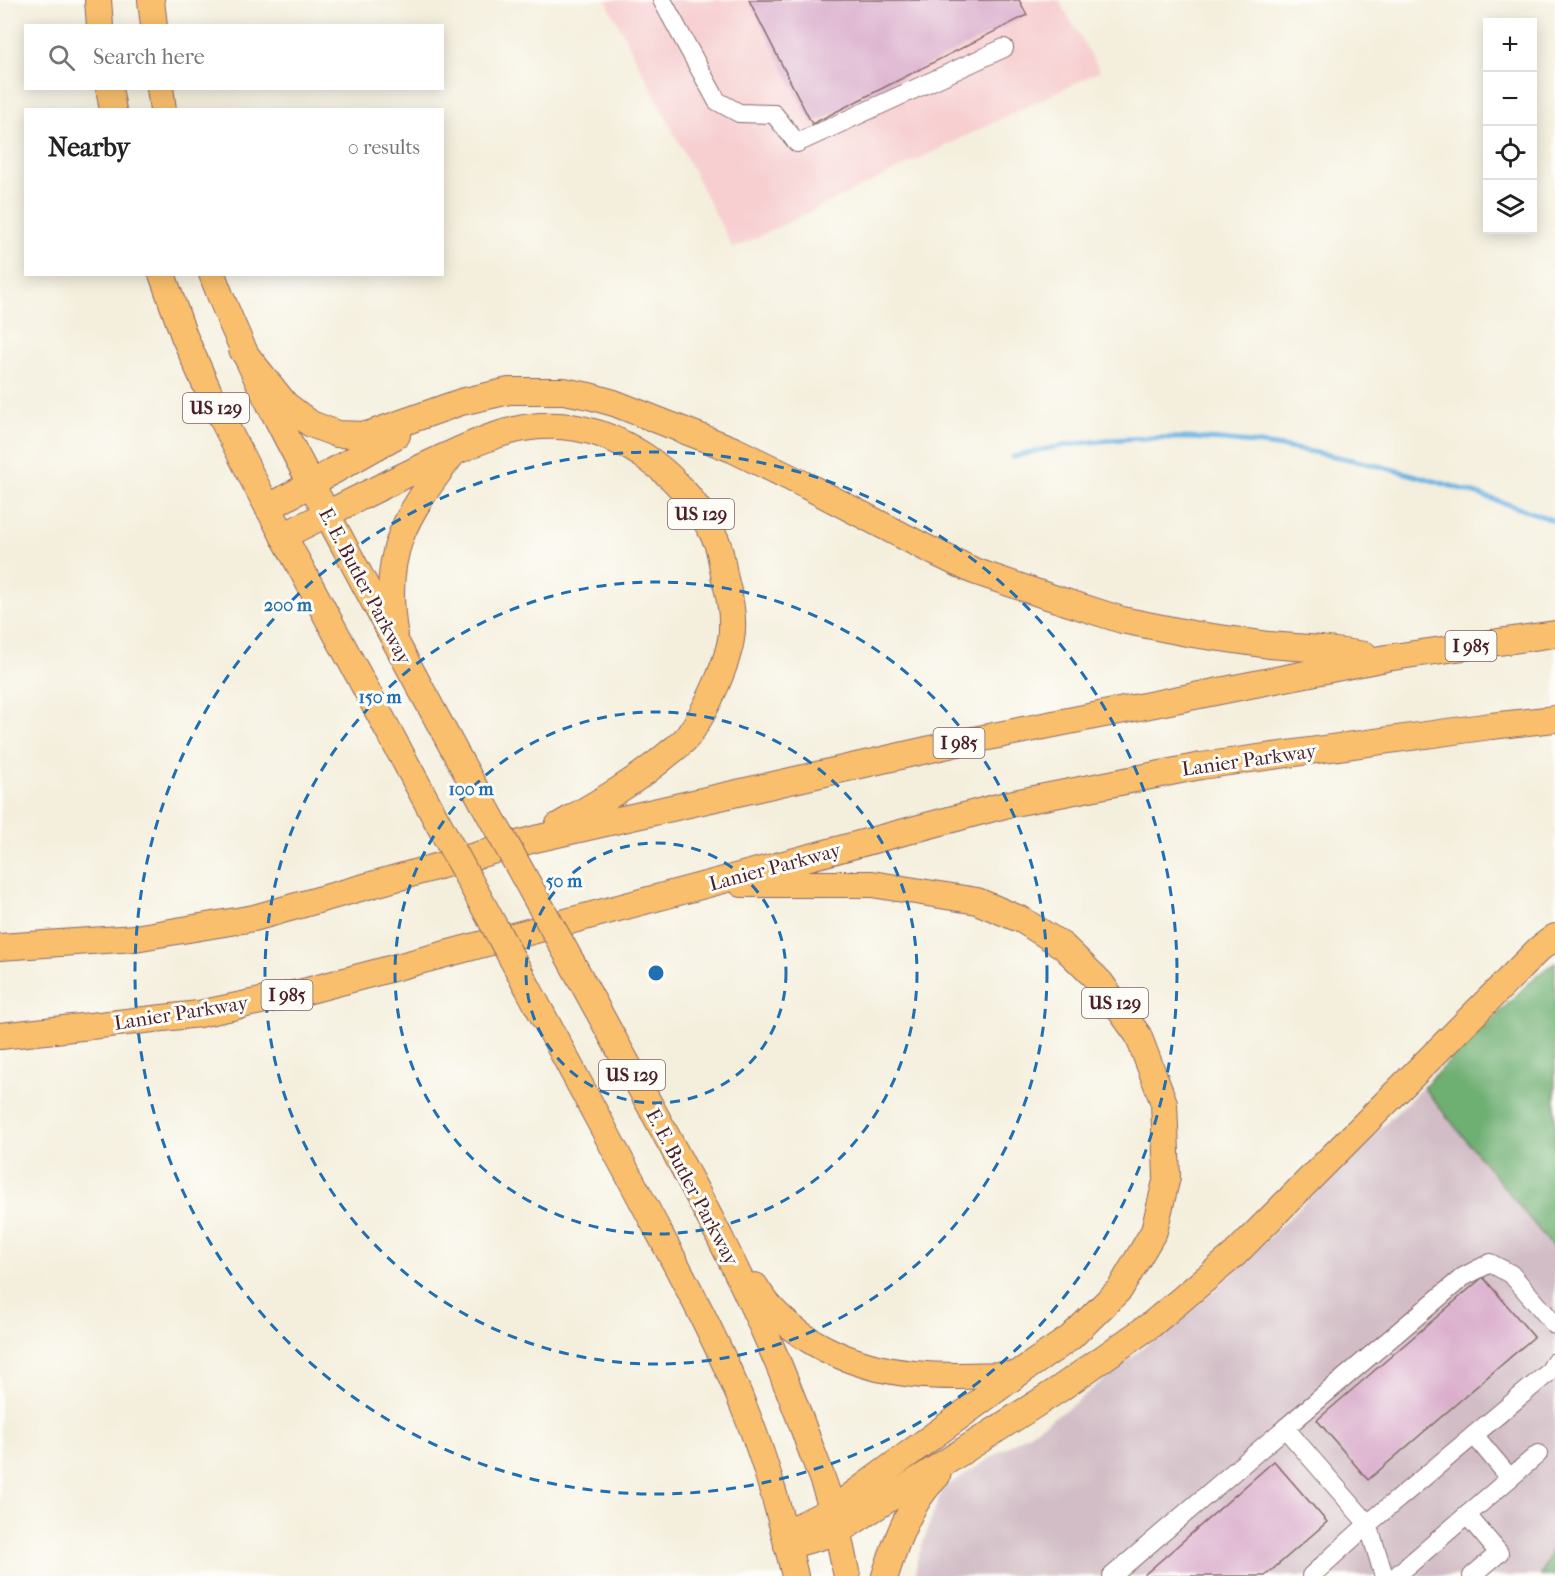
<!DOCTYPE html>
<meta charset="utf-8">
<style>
body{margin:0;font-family:"IM FELL French Canon",serif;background:#f6f6f6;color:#222}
.controls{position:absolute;right:18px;top:18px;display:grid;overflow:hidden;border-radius:0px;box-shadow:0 3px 15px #0003}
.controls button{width:54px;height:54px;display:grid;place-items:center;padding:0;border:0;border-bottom:2px solid #e0e0e0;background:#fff;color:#222;font:30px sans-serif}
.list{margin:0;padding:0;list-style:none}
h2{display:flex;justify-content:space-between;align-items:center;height:78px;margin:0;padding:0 24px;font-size:26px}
h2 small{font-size:20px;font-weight:400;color:#767676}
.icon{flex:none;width:33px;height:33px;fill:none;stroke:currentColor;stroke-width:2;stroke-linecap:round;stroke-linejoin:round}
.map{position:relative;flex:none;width:1555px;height:1576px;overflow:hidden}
.search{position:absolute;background:#fff;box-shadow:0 3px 15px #0003;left:24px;top:24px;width:420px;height:66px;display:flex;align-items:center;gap:15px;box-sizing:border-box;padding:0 21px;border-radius:0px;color:#767676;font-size:22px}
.panel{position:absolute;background:#fff;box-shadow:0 3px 15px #0003;left:24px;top:108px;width:420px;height:168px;border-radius:0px}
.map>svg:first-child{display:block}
</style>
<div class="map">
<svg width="1555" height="1576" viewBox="0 0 1555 1576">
<rect width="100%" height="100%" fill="#fdfcf7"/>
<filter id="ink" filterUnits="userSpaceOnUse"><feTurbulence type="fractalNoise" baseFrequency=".0167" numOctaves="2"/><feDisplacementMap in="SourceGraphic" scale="12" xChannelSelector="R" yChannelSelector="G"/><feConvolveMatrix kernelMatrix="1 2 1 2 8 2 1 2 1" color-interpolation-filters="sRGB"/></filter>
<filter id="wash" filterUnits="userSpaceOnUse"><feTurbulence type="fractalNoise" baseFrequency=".008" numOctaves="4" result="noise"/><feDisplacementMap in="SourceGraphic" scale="24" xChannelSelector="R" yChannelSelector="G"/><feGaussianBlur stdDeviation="1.35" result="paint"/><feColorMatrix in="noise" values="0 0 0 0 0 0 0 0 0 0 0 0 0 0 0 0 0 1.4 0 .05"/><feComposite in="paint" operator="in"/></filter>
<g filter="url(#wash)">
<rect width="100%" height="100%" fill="#f4efdd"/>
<path fill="#f7cfd1" d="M606,0h453l41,71 -367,178z"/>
<path fill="#d2bdc6" d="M1423,1087l132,163v292l-14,34h-626l2,-16 25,-71 128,-82 147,-119z"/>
<g fill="#6eaf72" stroke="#5c674e" stroke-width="1.5">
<path d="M1555,962v288l-132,-163 113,-111z"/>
<path d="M1555,1542v34h-14z"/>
</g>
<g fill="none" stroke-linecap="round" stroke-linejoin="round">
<path stroke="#6bb3e3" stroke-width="5" d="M1013,457c176,-48 375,2 542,64"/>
</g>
<g id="blocks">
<g fill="#daadcc">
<path d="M749,0h270l8,15 -215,109z"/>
<path d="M1483,1277l51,60 -166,143 -51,-60z"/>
<path d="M1274,1461l53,61 -62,54h-122z"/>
</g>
</g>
</g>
<g filter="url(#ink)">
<use href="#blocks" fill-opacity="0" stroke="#866869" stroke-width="1.5"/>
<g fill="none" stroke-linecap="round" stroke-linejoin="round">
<defs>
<g id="minor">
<path d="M662,0l55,101 22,12 35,1 23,29 207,-95"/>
<path d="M1555,1325l-44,-51 -21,-11 -27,14 -178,151 83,96 180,-151 7,-11"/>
<path d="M1474,1435l36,43"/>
<path d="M1467,1515l32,38 -27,23"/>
<path d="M1112,1576l173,-148"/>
<path d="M1311,1576l57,-52 16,52"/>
<path d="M1396,1576l142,-122"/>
</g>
<g id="highway">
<path d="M98,0l2,26"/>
<path d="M151,0l3,26"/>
<path d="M109,88l4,22"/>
<path d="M160,88l3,22"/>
<path d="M162,274l22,62 27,61 45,88 180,334"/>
<path d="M212,274c31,84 73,160 114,238 52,97 103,193 156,289"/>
<path d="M242,350l43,54 26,20 26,10 30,1 94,-33 48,-11h55l25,5 25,7 120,47 73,36 119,62 48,23 70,24 78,25 70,14 77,11 52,4 44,6"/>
<path d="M268,508l129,-73"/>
<path d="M283,536c50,-25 100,-51 150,-74 35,-16 68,-33 107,-36 75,-5 145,48 176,114 5,11 6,26 9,39 4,15 8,33 7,49 0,29 -27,85 -44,108 -5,7 -14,13 -20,18 -34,29 -72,50 -110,72"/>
<path d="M394,631c-12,-79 11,-115 57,-175"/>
<path d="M742,884h130l105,17 45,19 41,26 37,36 38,53 26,68 3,74 -13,54 -34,58 -50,49 -54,37 -184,135 -47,23"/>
<path d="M0,947l135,-9 119,-20 281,-79 418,-95 433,-86 169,-24"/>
<path d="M572,963c84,156 177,310 236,478 8,22 18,45 24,68 6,22 10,45 15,67"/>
<path d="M528,988c39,73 79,146 118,220 36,68 73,135 101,207 21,52 35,107 48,161"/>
<path d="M0,1036l199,-22 104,-22 706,-188 192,-38 290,-40 64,-7"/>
<path d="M755,1286c32,54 98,82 159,88 34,4 68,1 102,1"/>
<path d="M787,1546l50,-14 221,-142 94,-66 82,-69 305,-306 16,-12"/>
<path d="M885,1576c11,-35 25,-74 52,-100"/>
</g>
</defs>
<use href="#minor" stroke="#866869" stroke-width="20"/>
<use href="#highway" stroke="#866869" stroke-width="28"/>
<use href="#minor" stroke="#fff" stroke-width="18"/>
<use href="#highway" stroke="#f9bf6d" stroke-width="26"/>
<defs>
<g id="highway-bridge">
<path d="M482,801l90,162"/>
<path d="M436,819l92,169"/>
</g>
</defs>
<use href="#highway-bridge" stroke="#866869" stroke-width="28" stroke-linecap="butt"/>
<use href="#highway-bridge" stroke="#f9bf6d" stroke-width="26"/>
</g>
</g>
<g fill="none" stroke="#1f6fb2" stroke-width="3" stroke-dasharray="10 8">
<circle cx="656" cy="973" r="130"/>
<circle cx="656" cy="973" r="261"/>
<circle cx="656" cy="973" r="391"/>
<circle cx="656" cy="973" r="521"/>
</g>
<g text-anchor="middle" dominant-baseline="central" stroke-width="6" stroke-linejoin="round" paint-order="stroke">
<g fill="#fdfcf7" stroke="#806168" stroke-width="1.5">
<rect x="183" y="393" width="66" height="30" rx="4.5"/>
<rect x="668" y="499" width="66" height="30" rx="4.5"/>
<rect x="1445.5" y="631" width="51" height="30" rx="4.5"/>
<rect x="933.5" y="728" width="51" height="30" rx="4.5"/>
<rect x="261.5" y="980" width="51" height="30" rx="4.5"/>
<rect x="1082" y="988" width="66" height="30" rx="4.5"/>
<rect x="599" y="1060" width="66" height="30" rx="4.5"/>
</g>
<g font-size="18" font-weight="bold" fill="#4a1f2b">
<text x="216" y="408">US 129</text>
<text x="701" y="514">US 129</text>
<text x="1471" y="646">I 985</text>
<text x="959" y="743">I 985</text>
<text x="287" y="995">I 985</text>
<text x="1115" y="1003">US 129</text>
<text x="632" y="1075">US 129</text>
</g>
<g font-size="20" fill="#4a1f2b" stroke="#fdfcf7">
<text transform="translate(365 586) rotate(62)">E. E. Butler Parkway</text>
<text transform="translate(1249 760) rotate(-8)">Lanier Parkway</text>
<text transform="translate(775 867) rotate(-15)">Lanier Parkway</text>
<text transform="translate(181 1013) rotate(-9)">Lanier Parkway</text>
<text transform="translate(692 1187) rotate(62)">E. E. Butler Parkway</text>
</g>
</g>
<circle cx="656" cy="973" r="9" fill="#1f6fb2" stroke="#fdfcf7" stroke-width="3"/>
<g font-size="18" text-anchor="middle" font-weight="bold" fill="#1f6fb2" stroke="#fdfcf7" stroke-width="6" stroke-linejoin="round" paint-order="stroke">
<text x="288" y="611">200 m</text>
<text x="380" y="703">150 m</text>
<text x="471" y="795">100 m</text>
<text x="564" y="887">50 m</text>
</g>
</svg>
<div class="controls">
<button>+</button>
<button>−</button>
<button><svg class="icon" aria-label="locate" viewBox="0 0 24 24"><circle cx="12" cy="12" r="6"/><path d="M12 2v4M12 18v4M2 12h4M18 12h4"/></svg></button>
<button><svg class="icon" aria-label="layers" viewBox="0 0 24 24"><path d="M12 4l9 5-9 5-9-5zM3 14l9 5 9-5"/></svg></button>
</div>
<div class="search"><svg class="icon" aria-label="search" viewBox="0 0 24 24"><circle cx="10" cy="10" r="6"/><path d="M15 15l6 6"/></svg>Search here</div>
<section class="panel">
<h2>Nearby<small>0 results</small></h2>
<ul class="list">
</ul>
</section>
</div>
